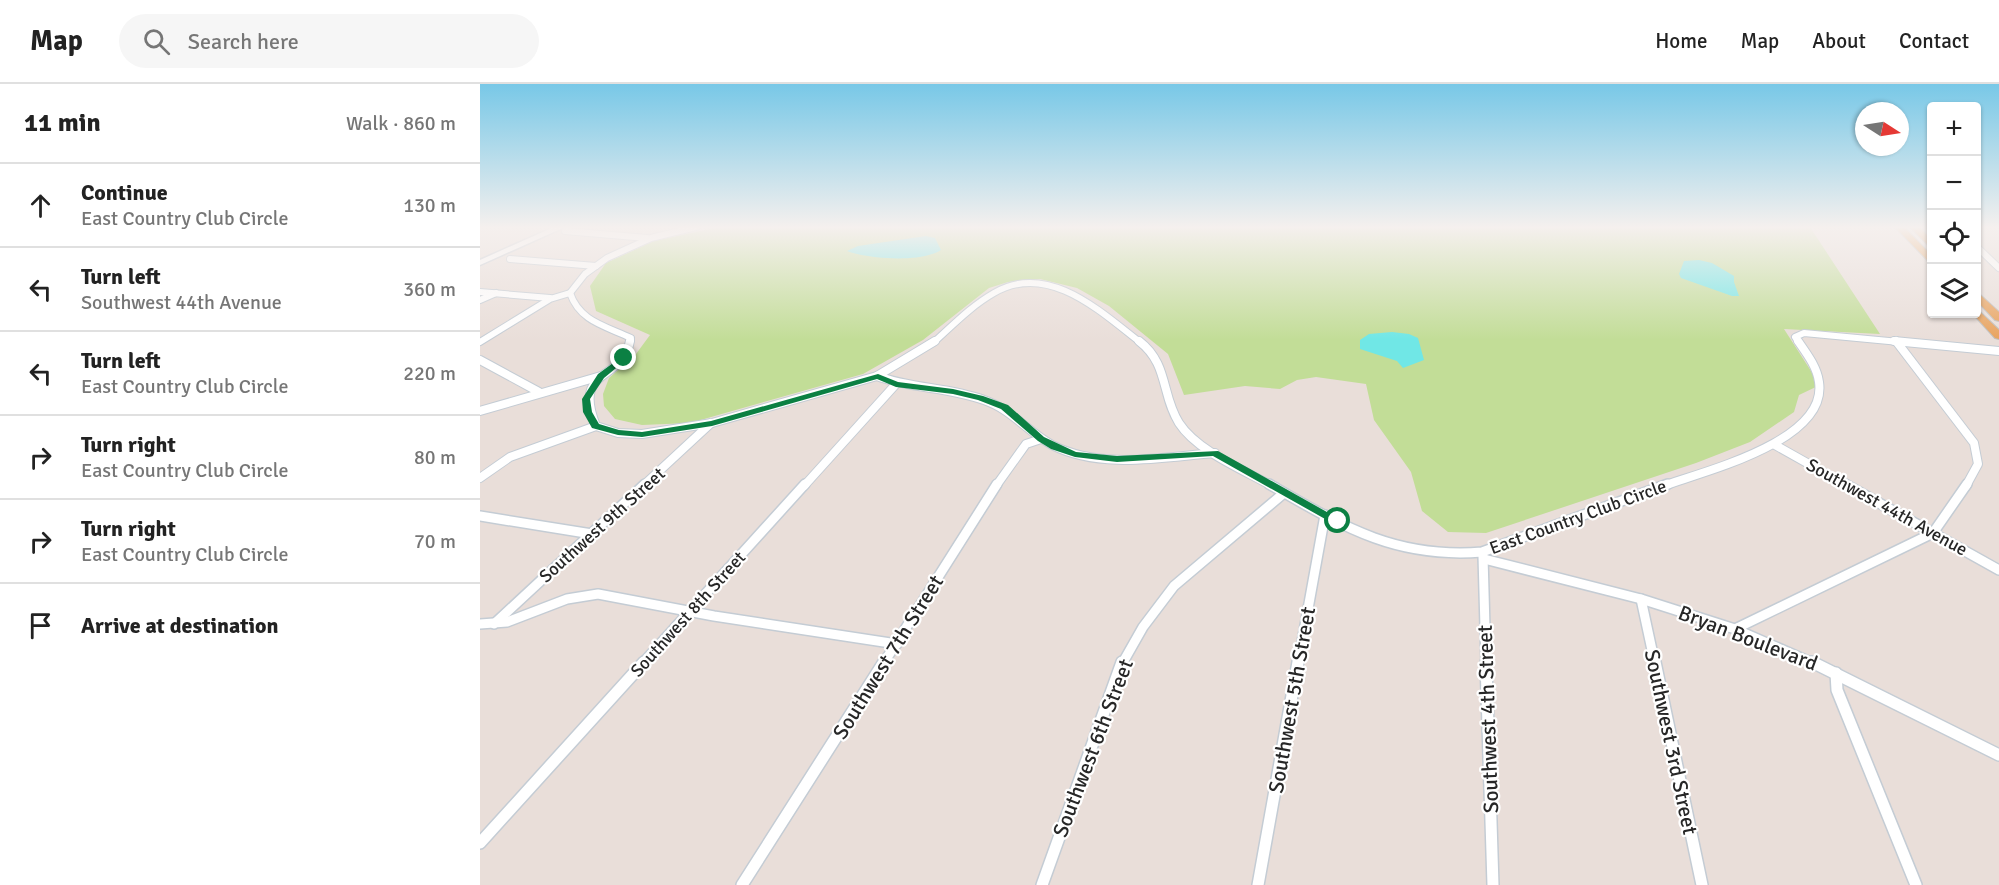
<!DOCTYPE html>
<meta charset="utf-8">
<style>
body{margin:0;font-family:Signika,sans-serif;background:#f6f6f6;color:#222}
.controls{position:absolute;right:18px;top:18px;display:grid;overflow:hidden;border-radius:6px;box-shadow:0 2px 4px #0004}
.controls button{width:54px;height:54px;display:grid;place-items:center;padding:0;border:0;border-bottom:2px solid #e0e0e0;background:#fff;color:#222;font:30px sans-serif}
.compass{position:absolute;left:1375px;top:18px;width:54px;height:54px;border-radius:50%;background:#fff;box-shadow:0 2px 4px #0004;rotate:102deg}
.stop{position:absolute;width:18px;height:18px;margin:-14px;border:4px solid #0b8043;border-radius:50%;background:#fff}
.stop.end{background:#0b8043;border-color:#fff;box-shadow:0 2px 6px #0008}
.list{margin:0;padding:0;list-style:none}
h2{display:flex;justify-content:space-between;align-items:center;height:78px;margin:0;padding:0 24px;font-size:26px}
h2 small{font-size:20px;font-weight:400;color:#767676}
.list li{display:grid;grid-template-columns:39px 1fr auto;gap:18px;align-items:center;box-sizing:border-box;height:84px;padding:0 24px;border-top:2px solid #e0e0e0}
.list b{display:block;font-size:22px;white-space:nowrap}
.list p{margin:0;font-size:20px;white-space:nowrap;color:#767676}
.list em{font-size:20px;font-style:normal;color:#767676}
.icon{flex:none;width:33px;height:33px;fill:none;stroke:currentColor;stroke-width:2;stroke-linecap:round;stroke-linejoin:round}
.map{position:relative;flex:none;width:1519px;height:801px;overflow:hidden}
header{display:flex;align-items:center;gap:36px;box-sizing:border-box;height:84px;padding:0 30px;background:#fff;border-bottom:2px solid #e0e0e0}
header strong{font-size:28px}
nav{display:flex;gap:33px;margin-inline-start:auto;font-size:21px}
.search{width:420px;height:54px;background:#f6f6f6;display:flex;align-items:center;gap:15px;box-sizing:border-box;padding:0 21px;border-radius:33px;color:#767676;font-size:22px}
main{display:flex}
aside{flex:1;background:#fff}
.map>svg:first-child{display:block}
</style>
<header>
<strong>Map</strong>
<div class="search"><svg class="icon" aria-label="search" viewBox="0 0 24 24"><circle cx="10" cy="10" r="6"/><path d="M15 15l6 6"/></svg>Search here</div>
<nav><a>Home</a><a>Map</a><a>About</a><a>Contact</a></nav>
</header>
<main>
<aside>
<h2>11 min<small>Walk · 860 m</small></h2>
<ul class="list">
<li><svg class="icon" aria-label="ahead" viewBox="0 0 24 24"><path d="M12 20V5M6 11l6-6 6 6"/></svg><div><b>Continue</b><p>East Country Club Circle</p></div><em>130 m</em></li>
<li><svg class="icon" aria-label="left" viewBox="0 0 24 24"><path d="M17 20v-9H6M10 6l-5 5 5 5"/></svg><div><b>Turn left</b><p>Southwest 44th Avenue</p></div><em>360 m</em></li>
<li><svg class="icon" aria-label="left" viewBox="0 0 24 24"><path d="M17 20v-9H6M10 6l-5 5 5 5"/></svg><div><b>Turn left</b><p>East Country Club Circle</p></div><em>220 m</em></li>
<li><svg class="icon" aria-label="right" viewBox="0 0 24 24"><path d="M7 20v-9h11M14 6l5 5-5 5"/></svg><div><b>Turn right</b><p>East Country Club Circle</p></div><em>80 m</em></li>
<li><svg class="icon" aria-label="right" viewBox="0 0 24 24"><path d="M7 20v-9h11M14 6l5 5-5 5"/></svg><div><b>Turn right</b><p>East Country Club Circle</p></div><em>70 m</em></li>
<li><svg class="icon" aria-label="arrive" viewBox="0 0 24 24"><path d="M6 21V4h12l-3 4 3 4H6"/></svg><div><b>Arrive at destination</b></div></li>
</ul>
</aside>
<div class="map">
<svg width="1519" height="801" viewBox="0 0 1519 801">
<rect width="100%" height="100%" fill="#e9ded9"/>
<path fill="#c2dd97" d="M239,143h1091l70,107 -96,-5 36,56 -21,10 -5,17 -44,30 -54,21 -210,70 -38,-1 -26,-21 -11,-39 -37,-52 -8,-36 -50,-7 -19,3 -17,9 -35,-3 -61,9 -16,-41 -59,-48 -32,-18 -37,-9 -32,3 -19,6 -66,52 -60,34 -173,49 -48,2 -27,-6 -11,-13 -1,-12 6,-16 27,-24 14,-19 -54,-24 -6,-25 16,-23 48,-22z"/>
<g fill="#70e7e6">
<path d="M446,152l9,2 6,12c-20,13 -73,9 -94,1l11,-5z"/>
<path d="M1219,176l13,3 22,13v6l5,14h-7l-51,-18 -2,-4 5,-13z"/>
<path d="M912,248l17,2 9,4 6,22 -21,8 -6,-7 -37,-12v-9l9,-6z"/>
</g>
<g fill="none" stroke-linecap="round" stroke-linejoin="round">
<defs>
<g id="minor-far3">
<path d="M85,147l82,7"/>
<path d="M1496,162l23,22"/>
<path d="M30,175l86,7"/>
<path d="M0,208l70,6"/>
<path d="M90,209c10,29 36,33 61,45l-1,5"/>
<path d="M0,216l16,-7"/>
<path d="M1416,257l1,2"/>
<path d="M0,258l70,-43 20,-6 15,-19 22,-16 44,-20 45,-11"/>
<path d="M453,259c19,-17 38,-37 61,-50 54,-32 107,19 147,50"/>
<path d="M1319,259l-4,-6 9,-4 106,10"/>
</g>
<g id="minor-far2">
<path d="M150,257c-8,42 -58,25 -34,85l22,7 24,1 70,-11 165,-47 58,-35"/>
<path d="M659,257c30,23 22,54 40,82 18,28 65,47 93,63"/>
<path d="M1414,257l105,10"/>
<path d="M1416,257l78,102 4,21 -12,22"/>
<path d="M0,276l59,32"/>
<path d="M397,292c35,13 72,11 107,24 27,9 44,32 68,45 49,25 111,12 163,8"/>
<path d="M0,327l121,-35"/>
<path d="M1295,361l73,41"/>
<path d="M0,394l30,-21 86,-31"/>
<path d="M163,402l68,-63"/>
<path d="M324,402l92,-102"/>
<path d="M516,402l30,-42 15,-5"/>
<path d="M1183,402c42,-15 165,-45 156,-104 -2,-15 -12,-28 -21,-41"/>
</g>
<g id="minor-far1">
<path d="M789,400c73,42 126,75 213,68l186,-68"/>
<path d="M1365,400l154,86"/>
<path d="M0,432l112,18"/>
<path d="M1003,472l3,108"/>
<path d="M1004,475l157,40 94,30 80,35"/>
<path d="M1161,515l14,65"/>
<path d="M0,540l27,-2 60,-23 31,-5 116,22 183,28"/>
<path d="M14,540l151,-140"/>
<path d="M1255,545l198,-96 34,-49"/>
<path d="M162,580l163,-180"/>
<path d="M403,580l114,-180"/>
<path d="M642,580l21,-37 31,-41 110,-93"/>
<path d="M818,580l27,-149"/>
</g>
<g id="minor">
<path d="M1006,578l7,223"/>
<path d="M1175,578l47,223"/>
<path d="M1332,578l187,93"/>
<path d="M1356,589l1,17 79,195"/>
<path d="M0,759l164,-181"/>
<path d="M262,801l142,-223"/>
<path d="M562,801l80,-223"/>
<path d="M778,801l40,-223"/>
</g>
<path id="secondary" d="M74,143h11l-85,38v-5z"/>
<g id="primary">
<path d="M1415,143h9l28,29v9z"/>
<path d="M1430,143h9l13,13v9z"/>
<path d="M1496,207l23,21v9l-4,-1 -19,-20z"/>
<path d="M1496,224l23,22v9l-4,-1 -22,-24h3z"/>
</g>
</defs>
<use href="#minor-far3" stroke="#c4ccd4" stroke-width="8"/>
<use href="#minor-far2" stroke="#c4ccd4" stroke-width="10"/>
<use href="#minor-far1" stroke="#c4ccd4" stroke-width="12"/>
<use href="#minor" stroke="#c4ccd4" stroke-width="14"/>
<use href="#secondary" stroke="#c4ccd4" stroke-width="3"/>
<use href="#primary" stroke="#bebebe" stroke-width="2"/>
<use href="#minor-far3" stroke="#fff" stroke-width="6"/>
<use href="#minor-far2" stroke="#fff" stroke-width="8"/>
<use href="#minor-far1" stroke="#fff" stroke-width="9"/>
<use href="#minor" stroke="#fff" stroke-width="11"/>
<use href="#secondary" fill="#fff" fill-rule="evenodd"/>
<use href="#primary" fill="#e8a35f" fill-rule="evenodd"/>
</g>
<linearGradient id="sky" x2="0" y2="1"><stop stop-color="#78c8e7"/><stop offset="0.56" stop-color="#f5f0ee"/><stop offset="1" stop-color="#f5f0ee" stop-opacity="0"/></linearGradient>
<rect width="1519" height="256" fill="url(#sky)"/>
<path fill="#0b8043" d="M144,271l3,1v3l-23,19 -14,21 2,13 7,12 20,6 23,2 69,-11 167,-47 20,8 55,7 30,7 25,9 36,32 32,15 41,4 101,-5 125,70 -5,4 -4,-1 -121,-68 -96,6 -42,-5 -24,-8 -13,-8 -37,-32 -23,-9 -25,-6 -57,-7 -19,-8 -165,47 -70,11 -24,-2 -26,-7 -9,-16 -1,-13 16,-25z"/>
<g text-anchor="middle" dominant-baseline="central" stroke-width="4.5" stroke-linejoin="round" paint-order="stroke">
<g font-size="18" fill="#272727" stroke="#fff">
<text transform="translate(1407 423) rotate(29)">Southwest 44th Avenue</text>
<text transform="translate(1098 433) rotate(-20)">East Country Club Circle</text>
<text transform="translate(122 441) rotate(-42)">Southwest 9th Street</text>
<text transform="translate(208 530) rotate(-48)">Southwest 8th Street</text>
</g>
<g font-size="21" fill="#272727" stroke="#fff">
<text transform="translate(1268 554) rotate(21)">Bryan Boulevard</text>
<text transform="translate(408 573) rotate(-58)">Southwest 7th Street</text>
<text transform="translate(812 616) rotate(-80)">Southwest 5th Street</text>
<text transform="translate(1008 635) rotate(-92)">Southwest 4th Street</text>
<text transform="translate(1191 658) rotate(78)">Southwest 3rd Street</text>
<text transform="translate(613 664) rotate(-69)">Southwest 6th Street</text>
</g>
</g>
</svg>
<div class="controls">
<button>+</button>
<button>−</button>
<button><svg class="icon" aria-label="locate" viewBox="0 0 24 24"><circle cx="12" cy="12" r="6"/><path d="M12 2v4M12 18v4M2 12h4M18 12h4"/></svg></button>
<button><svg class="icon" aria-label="layers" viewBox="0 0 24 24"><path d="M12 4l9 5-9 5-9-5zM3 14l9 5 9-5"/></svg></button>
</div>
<svg class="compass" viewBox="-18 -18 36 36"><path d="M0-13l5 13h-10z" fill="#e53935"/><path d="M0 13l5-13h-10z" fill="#767676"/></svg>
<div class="stop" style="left:858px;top:437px"></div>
<div class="stop end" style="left:144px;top:274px"></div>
</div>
</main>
